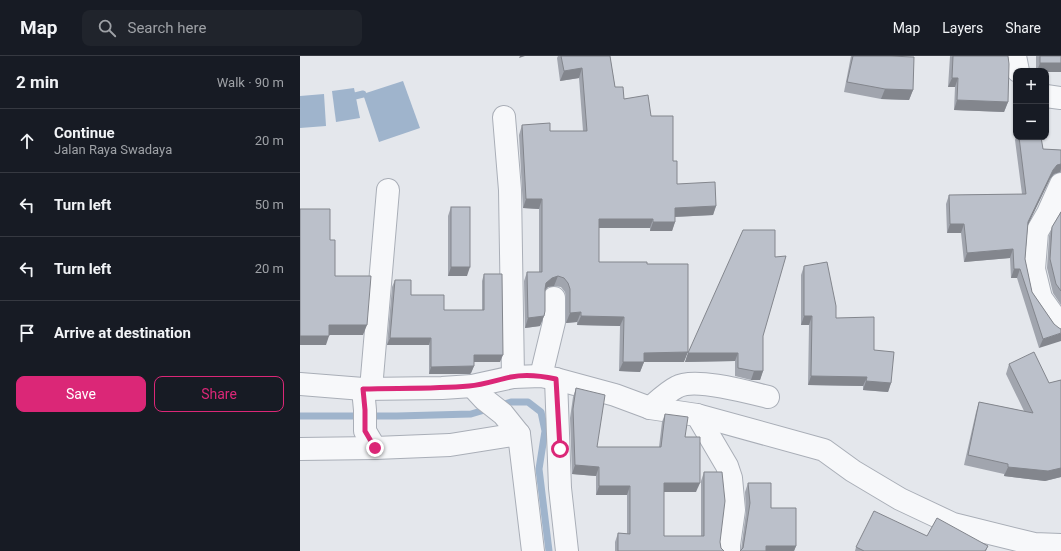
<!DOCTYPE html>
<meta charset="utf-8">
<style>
body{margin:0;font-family:Roboto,sans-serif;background:#20242c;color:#f1f3f6}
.controls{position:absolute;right:12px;top:12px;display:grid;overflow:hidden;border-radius:8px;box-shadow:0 1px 3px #0004}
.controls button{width:36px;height:36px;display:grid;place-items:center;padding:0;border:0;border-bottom:1px solid #363941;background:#171b24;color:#f1f3f6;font:20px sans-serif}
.stop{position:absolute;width:12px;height:12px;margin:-9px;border:3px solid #db2777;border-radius:50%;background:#fff}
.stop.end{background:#db2777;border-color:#fff;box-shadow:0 1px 4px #0008}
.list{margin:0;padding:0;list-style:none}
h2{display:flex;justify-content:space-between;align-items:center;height:52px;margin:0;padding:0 16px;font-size:17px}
h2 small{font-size:13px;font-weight:400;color:#9ea1a6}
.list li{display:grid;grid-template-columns:26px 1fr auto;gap:12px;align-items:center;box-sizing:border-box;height:64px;padding:0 16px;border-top:1px solid #363941}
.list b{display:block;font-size:15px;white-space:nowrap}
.list p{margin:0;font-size:13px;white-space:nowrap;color:#9ea1a6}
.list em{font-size:13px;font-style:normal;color:#9ea1a6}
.actions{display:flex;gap:8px;padding:12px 16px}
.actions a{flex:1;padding:9px 0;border:1px solid #db2777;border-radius:8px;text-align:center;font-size:14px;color:#db2777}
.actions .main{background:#db2777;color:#fff}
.icon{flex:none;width:22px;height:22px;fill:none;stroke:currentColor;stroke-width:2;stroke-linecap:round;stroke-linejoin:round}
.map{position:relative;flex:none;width:761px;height:495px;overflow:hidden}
header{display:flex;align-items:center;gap:24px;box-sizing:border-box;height:56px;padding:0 20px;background:#171b24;border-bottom:1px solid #363941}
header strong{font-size:19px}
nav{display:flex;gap:22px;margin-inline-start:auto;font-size:14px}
.search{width:280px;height:36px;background:#20242c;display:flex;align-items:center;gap:10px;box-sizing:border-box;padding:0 14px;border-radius:8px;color:#9ea1a6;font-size:15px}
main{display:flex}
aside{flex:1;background:#171b24}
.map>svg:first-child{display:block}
</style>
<header>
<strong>Map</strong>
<div class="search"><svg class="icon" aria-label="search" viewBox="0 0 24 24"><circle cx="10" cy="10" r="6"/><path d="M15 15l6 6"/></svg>Search here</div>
<nav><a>Map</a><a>Layers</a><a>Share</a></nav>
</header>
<main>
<aside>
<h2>2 min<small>Walk · 90 m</small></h2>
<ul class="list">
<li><svg class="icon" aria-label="ahead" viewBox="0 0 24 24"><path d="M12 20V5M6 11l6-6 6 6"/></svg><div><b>Continue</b><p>Jalan Raya Swadaya</p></div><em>20 m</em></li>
<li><svg class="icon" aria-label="left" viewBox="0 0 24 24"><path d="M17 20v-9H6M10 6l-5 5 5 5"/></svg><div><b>Turn left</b></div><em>50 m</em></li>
<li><svg class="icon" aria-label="left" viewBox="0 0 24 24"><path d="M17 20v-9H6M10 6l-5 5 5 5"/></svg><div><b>Turn left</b></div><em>20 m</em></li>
<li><svg class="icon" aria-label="arrive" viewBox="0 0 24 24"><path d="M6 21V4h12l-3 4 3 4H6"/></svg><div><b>Arrive at destination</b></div></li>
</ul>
<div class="actions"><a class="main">Save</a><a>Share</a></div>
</aside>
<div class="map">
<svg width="761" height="495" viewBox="0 0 761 495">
<rect width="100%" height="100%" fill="#e4e7ec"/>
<g fill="#9fb4cc">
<path d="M103,25l17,47 -41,14 -16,-48z"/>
<path d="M54,32l6,30 -24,4 -4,-31z"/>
<path d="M24,38l2,32 -26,2v-32z"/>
</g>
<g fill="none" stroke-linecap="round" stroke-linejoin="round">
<g stroke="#9fb4cc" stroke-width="7">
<path d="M55,40l8,-2"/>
<path d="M0,360h97l74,-2 40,-12h17l13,10 4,19 -6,38 10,82"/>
</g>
<defs>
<g id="minor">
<path d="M715,0l3,15"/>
<path d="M746,40l15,2"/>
<path d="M204,61l6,73 3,187"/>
<path d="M761,128l-13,29 -11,19 -3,37 7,29 20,28"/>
<path d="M241,320l13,-54v-24"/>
<path d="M256,323l4,109 7,63"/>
<path d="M172,330l12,13 19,15 16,20"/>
<path d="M63,333l2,21v21l10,17"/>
<path d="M71,333l17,-199"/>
<path d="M350,352c8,-7 17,-16 27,-21 17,-10 71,5 91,10"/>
<path d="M397,359l30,51 4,12 3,32 -5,35v6"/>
<path d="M0,393l75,-1 75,-3 69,-11 14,117"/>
</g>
<path id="tertiary" d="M0,328l63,5 79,-1 30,-2 41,-9 28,-1 15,3 59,16 35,13 47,7 127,35 29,21 47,28 53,25 81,20 27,1"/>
</defs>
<use href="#minor" stroke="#a9aeb7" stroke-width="24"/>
<use href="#tertiary" stroke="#a9aeb7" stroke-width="24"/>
<use href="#minor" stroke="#f7f8fa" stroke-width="22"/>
<use href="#tertiary" stroke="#f7f8fa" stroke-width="22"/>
</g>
<g fill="#a1a5ae">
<path d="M258,0h52l5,31 9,12 27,17 22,45 4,23 39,22 -3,9 -38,2v5l-3,9h-22v-3h-51v34l48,2 37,98h-40l-4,10 -21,-1 1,-45 -43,-1v-3l-11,1v-25l-1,-6 -4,-5 -7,-1 -6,1 -3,3 -1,26 -4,10 -15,2 -1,-47 3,-9h12v-63l-16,-1 -4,-73 3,-10 28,6h33l-4,-53 -19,3 -3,-23z"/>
<path d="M551,0h39l23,34 -4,10 -28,-1 -37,-7z"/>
<path d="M650,0h58v46l-4,10 -50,-2 1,-23h-7z"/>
<path d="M736,0h25v16h-15v-1h-10z"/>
<path d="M716,81h25l2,12 18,1v22l-7,2 -4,5 -22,45 -3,35 7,33 22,32 -15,24 -22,-70h-6l-1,-20 -46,4 -3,-29h-14l-1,-29 3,-9 73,-1 -7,-54z"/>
<path d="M151,151l16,69h-19v-60z"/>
<path d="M761,156v93l-8,-12 -6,-25 2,-32 3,-9z"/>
<path d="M504,210l32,52 38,32 17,33 -3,9 -25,-2v-4l-55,-1 1,-60h-8v-50z"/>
<path d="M184,218l16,88h-26v4l-3,7 -1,1h-41v-29h-42l5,-58 3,-7 16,15 33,15h38v-29z"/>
<path d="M463,280v35l-3,9h-9l-16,-4v-15l-50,1 3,-9z"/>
<path d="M709,308l40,19 12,-3v97l-16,4 -41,-5v-2l-40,-9 12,-53 3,-10 45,9 -18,-37z"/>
<path d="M276,332l21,59h62l3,-25 3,-8 20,23 11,55h-32v44h37v-55l3,-9 16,70 1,6 3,3h-109v-9l3,-9 9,1v-39h-31v-19l-24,-2 -2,-56 3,-21z"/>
<path d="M448,427l23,25 25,38 -2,5h-54l1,-1 5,-38 -1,-20z"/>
<path d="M627,480l61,10 -2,5h-131l1,-4z"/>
</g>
<g fill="#83868d">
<path d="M220,0h5l-6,2z"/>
<path d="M740,7h21v9h-15v-1h-9z"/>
<path d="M282,12l-3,10 -19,3 4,-10z"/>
<path d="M652,22h6l-3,9h-7z"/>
<path d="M585,33l28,1 -4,10 -28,-1z"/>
<path d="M657,44l51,2 -4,10 -50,-2z"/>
<path d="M761,108v5l-1,3 -6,2 -4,5 -25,52 3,-9 25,-52 4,-5z"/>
<path d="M226,143h16l-3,10 -16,-1z"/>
<path d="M416,150l-3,9 -41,2 3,-9z"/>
<path d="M299,163h54l-3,9h-54z"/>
<path d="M353,166h22l-3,9h-22z"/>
<path d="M650,168h14l-3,9h-14z"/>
<path d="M713,193l-3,9 -46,4 3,-9z"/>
<path d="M151,211h19l-3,9h-19z"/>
<path d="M714,213h6l-3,9h-6z"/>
<path d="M258,220l-4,10 -6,1 -5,5 3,-9 6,-5z"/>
<path d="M281,256l-4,10 -11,1 4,-10z"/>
<path d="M244,260l-4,10 -15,2 3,-10z"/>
<path d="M281,260l43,1 -4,9 -43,-1z"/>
<path d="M504,260h8l-3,9h-8z"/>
<path d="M29,269h38l-4,10h-37z"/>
<path d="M761,277v8l-22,7 4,-9z"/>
<path d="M0,280h29l-3,9h-26z"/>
<path d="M90,282h41l-2,7h-42z"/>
<path d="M388,296l-4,10h-43l3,-9z"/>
<path d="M388,297h50l-3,8 -50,1z"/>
<path d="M174,299h29l-3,7h-29z"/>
<path d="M323,306h21l-4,10 -21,-1z"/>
<path d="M174,310l-3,7 -1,1h-41l2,-7z"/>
<path d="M454,315h9l-3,9h-9z"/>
<path d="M511,320l56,1 -4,9 -55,-1z"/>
<path d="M566,325l25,2 -3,9 -25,-2z"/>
<path d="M275,409l24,2 -3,9 -24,-2z"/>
<path d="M708,411l53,1v9l-16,4 -41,-5z"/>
<path d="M364,427h36l-4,9h-35z"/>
<path d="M299,430h31l-3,9h-31z"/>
<path d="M466,490h30l-2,5h-30z"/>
</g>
<g fill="#bbc0ca" stroke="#83868d">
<path d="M261,0h49l5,31h8l1,12 24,-4 3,21h22v45h4v23l38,-2 1,24 -41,2v14h-22v-3h-54v43h48v2h41v88l-44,1v9h-21l1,-45 -43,-1v-4l-11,1v-24l-2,-6 -4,-5 -6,-2 -6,2 -6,5 -1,6v22l-1,5 -16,2 -1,-46h15v-73h-16l-4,-74 28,-2v8h37l-5,-63 -18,3z"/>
<path d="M553,0h37l24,1 -1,33 -28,-1 -38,-7z"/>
<path d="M653,0h55l1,8 -1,38 -51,-2 1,-22h-6z"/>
<rect x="740" y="0" width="21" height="7"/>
<path d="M719,81h22l2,12 18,1v14l-4,1 -4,5 -25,52 -3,37 7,33 22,32 5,4 2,1v4l-18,6 -23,-70h-6l-1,-20 -46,4 -3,-29h-14l-1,-29 77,-1z"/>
<rect x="151" y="151" width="19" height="60"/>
<path d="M0,153h30v31h5v36h36l-4,49h-38v11h-29z"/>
<path d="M761,156v79l-5,-7 -6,-25 2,-32z"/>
<path d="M443,174h32v27l11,-1 -23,80v35h-9l-16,-3v-15h-50z"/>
<path d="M527,206l9,44v12l38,-1v33l20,2 -3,31 -25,-2 1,-4 -56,-1 1,-60h-8v-50z"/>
<path d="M184,218h18l1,81h-29v11h-1l-42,1v-29h-41l5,-58h16v15h33v15h40z"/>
<path d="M734,296l15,31 12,-3v88l-13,3 -40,-4v-3l-40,-9 11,-53 54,11 -24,-49z"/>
<path d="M276,332l29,7 -8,52h64l4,-33 23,3 -3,20h15v46h-36v53h40v-64h18l3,29 -5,41 1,6 3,3h-106v-18l12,1v-48h-31v-19l-24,-2 -2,-56z"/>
<path d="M448,427h23v25h25v38h-30v5h-26l3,-3 7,-45z"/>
<path d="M574,455l53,25 10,-18 51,28 -3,5h-121l-8,-4z"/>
</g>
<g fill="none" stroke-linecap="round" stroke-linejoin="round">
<path stroke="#db2777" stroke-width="5" d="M75,392l-10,-17v-21l-2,-21c35,-1 71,0 106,-3 14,-1 28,-6 42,-9 15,-3 31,-1 45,2l4,70"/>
</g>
</svg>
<div class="controls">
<button>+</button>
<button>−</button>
</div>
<div class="stop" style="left:260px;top:393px"></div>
<div class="stop end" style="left:75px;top:392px"></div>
</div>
</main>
